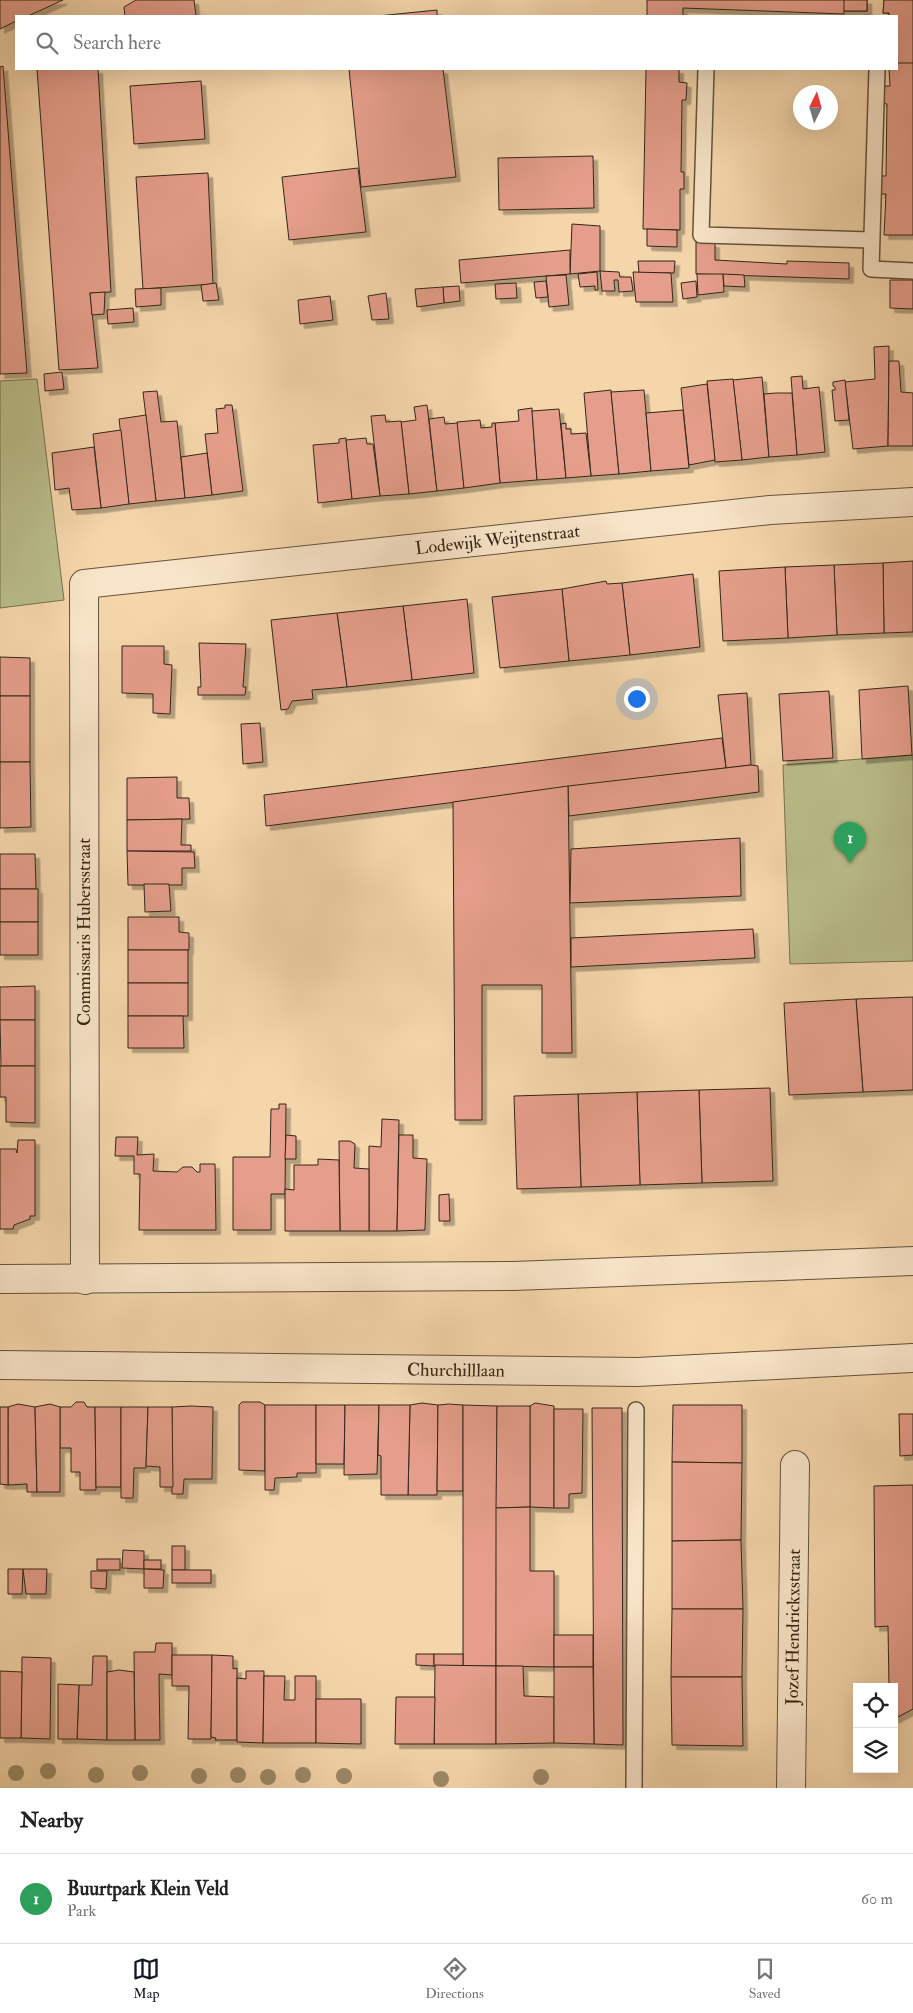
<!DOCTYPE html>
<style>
body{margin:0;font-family:"IM FELL Double Pica",serif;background:#f6f6f6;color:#222}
.controls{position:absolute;right:15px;bottom:15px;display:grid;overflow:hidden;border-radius:0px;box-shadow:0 5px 20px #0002}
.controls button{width:45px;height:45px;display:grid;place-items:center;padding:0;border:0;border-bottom:1px solid #e0e0e0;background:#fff;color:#222;font:25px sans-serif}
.compass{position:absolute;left:793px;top:85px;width:45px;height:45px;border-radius:50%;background:#fff;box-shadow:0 5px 20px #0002;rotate:5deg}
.you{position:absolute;left:636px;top:698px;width:18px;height:18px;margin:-12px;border:4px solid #fff;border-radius:50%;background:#1a73e8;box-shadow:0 0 0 8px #1a73e833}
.badge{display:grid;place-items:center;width:32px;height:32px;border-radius:50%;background:#111827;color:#fff;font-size:16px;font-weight:700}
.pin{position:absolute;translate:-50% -41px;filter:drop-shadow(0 1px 2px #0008)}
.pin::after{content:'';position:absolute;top:26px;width:18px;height:15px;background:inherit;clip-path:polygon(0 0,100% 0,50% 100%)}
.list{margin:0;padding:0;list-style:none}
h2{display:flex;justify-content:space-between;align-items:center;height:65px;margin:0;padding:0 20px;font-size:21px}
h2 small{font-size:16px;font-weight:400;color:#767676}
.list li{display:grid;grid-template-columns:32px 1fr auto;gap:15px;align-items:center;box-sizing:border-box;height:90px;padding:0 20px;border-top:1px solid #e0e0e0}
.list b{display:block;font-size:19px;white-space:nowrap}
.list p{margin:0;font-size:16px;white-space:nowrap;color:#767676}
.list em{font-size:16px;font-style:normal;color:#767676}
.icon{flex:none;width:28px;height:28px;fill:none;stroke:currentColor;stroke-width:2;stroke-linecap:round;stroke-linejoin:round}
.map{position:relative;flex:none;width:913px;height:1788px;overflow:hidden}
.search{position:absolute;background:#fff;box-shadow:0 5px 20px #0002;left:15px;right:15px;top:15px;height:55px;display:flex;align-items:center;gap:12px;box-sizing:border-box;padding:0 18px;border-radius:0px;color:#767676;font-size:19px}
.sheet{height:155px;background:#fff}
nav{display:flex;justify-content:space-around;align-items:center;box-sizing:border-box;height:70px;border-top:1px solid #e0e0e0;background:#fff;font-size:14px;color:#767676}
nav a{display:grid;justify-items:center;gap:2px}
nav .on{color:#111827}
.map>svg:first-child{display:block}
</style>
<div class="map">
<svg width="913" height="1788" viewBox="0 0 913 1788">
<defs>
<filter id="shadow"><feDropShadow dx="4.5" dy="4.5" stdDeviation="0" flood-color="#0004"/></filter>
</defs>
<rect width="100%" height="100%" fill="#f5d6ab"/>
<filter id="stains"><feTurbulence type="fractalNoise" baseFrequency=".004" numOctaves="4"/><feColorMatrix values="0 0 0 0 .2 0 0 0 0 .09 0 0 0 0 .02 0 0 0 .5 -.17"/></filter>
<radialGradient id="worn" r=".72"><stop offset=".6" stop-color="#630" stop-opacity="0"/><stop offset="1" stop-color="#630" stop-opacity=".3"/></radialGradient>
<g fill="#babe8b" stroke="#767250">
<path d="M37,379l27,221 -64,8v-227z"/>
<path d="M913,755v206l-123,3 -7,-199z"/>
</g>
<g fill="#e59e8b" stroke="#332616" filter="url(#shadow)">
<path d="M0,0h63l-35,16h-12v5l-16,8z"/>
<path d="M136,0h58l2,16h-71l-1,-9z"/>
<path d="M647,0h220v11h-23v3l-161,-6v8h-36z"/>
<rect x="844" y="0" width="23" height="11"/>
<path d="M884,0h29v235h-29l2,-41h-6l1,-18h5l1,-72 -5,-1v-17h8l-1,-17h8v-53h-8v-3h-6z"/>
<path d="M884,0h29v63h-16v-47h-8v-3h-6z"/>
<path d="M437,10v6h-59z"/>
<path d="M3,66l24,307 -27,1v-307z"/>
<path d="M37,69h61l13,223 -21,1 8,75 -39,2z"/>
<path d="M349,69h94l13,108 -95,10z"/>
<path d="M646,69h33v13l8,1 -1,17h-4l-1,72h3v17h-4v41l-37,-1z"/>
<path d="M201,81l4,58 -71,5 -4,-58z"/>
<path d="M593,156l1,52 -95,2 -1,-52z"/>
<path d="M358,168l8,64 -77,8 -7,-63z"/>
<path d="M208,173l5,111 -70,5 -7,-112z"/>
<path d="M572,224l28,2v45l-30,3z"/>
<path d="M647,229l30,1v17l-30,-1z"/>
<path d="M696,242l19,1v17l72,4v-3l62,2v16l-153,-5z"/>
<path d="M570,250v24l-109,9 -2,-23z"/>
<path d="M638,261h37l-1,12h-35z"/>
<path d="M600,271l19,1 1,5h11l2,14 -14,1 -1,-12h-4l1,11h-13z"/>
<path d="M597,272l1,18h-3v-4l-15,1 -2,-13z"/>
<path d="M633,272l38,1 2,29h-37z"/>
<path d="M697,274h26l1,18 -26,3z"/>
<path d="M723,274l21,1 1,12 -21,-1z"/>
<path d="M566,275l3,30 -20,2 -3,-31z"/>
<path d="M890,280h23v29l-23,-1z"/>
<path d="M546,281l2,16 -12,1 -2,-16z"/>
<path d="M696,281l1,16 -14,2 -2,-16z"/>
<path d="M216,283l3,17 -16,1 -2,-16z"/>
<path d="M516,283l1,15 -21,1 -1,-15z"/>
<path d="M459,286l1,15 -16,2 -1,-16z"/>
<path d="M443,287l1,16 -27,4 -2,-18z"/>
<path d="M161,288v17l-25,2 -1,-18z"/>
<path d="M105,292l-1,22 -12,1 -2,-22z"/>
<path d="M386,293l3,26 -17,1 -4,-24z"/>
<path d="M330,296l3,24 -33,4 -2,-24z"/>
<path d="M133,308l1,14 -26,2 -1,-14z"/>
<path d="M889,346l-1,100 -35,3 -8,-67 30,-3 -1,-32z"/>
<path d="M889,361h10l2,31 12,1v53h-25z"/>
<path d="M62,372l2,17 -19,2 -1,-17z"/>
<path d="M802,376l1,13 16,-2 6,65 -28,3 -6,-78z"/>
<path d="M762,377l7,80 -27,3 -9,-80z"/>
<path d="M733,379l9,81 -27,2 -8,-81z"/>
<path d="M845,380l4,40 -14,1 -3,-31h3v-3l-2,-1v-4z"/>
<path d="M707,384l8,76 -26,5 -8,-77z"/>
<path d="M611,390l8,84 -28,2 -7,-83z"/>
<path d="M644,390l7,81 -32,3 -8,-82z"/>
<path d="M157,391l4,31 16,-1 8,77 -29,3 -13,-109z"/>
<path d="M776,393h16l5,62 -28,2 -5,-63z"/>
<path d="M225,405h7l11,86 -31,4 -7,-61 13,-1 -2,-24 9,-1z"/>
<path d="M427,405l10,86 -28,3 -8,-72 15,-2 -2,-13z"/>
<path d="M532,408l5,72 -37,3 -5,-60 24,-2 -1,-11z"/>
<path d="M559,409l7,69 -29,2 -5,-69z"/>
<path d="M683,410l6,58 -38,3 -5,-58z"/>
<path d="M146,415l10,86 -27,3 -10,-85z"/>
<path d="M385,415l1,7 15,-1 8,73 -29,2 -9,-80z"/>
<path d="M444,417l1,7 13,-1 6,65 -27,3 -8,-72z"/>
<path d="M480,420l1,8 11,-1v-4h3l5,60 -36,5 -7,-66z"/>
<path d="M566,423v6h5v5l15,-1 5,43 -25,2 -5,-54z"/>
<path d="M121,430l8,74 -28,4 -8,-74z"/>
<path d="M346,438l6,61 -34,4 -5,-58 26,-2v-4z"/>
<path d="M366,438l1,6h6l7,52 -28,3 -6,-59z"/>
<path d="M94,447l7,61 -29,2 -3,-22 -14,2 -3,-37z"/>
<path d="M207,453l5,42 -27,3 -4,-41z"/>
<path d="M913,561v71l-29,1 -1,-70z"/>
<path d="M883,563l1,70 -47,2 -3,-70z"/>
<path d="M834,565l3,70 -49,3 -3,-71z"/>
<path d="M785,567l3,71 -65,3 -4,-70z"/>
<path d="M693,574l7,73 -70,8 -8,-72z"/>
<path d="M606,581l1,3 15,-1 8,72 -61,6 -7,-72z"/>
<path d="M562,589l7,72 -69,7 -8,-71z"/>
<path d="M467,599l7,74 -62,7 -9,-74z"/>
<path d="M403,606l9,74 -65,7 -10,-74z"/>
<path d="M337,613l10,74 -35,3 1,9 -21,2 -4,8 -7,1 -10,-90z"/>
<path d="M199,643l47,1 -3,43h3l-1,8h-47v-8h3z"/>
<path d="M122,646h42v18l8,1 -2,49 -17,-1v-19l-31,-1z"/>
<path d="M0,657l30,1v38h-30z"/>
<path d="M908,686l4,69 -50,4 -3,-69z"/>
<path d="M829,691l4,67 -50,3 -4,-67z"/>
<path d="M747,693l4,72 -25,3 -8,-73z"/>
<rect x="0" y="696" width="30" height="66"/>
<path d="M260,723l3,39 -20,2 -2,-40z"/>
<path d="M722,738l4,30 -460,58 -2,-31z"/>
<path d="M0,762h30l1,65 -31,1z"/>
<path d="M751,765l7,1 1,26 -190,24 -1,-30z"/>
<path d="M177,777v21h12l1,21 -63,1v-42z"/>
<path d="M568,786l4,267h-30v-68h-60v135h-27l-2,-318z"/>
<path d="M182,819l-1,26h10v6h-64v-31z"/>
<path d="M740,838l1,58 -171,7 1,-54z"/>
<path d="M127,851l67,1 1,16h-13v17h-54z"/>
<path d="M0,854h35l1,35h-36z"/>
<path d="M144,884h25l2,27 -26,1z"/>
<rect x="0" y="889" width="38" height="33"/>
<path d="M128,917h51v15l10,1v17h-61z"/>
<rect x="0" y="922" width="38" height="33"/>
<path d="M753,929l2,29 -184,9v-29z"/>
<rect x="128" y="950" width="60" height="33"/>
<rect x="128" y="983" width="60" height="33"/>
<path d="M35,986v34h-35v-33z"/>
<path d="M913,997v93l-50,2 -7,-93z"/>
<path d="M856,999l7,93 -74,3 -5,-92z"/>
<path d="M128,1016h55l1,32h-56z"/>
<path d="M0,1020h35v46h-34z"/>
<path d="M0,1066h35v57l-29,-1v-25h-6z"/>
<path d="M770,1088l3,93 -71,2 -3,-93z"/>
<path d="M699,1090l3,93 -62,2 -3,-93z"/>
<path d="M637,1092l3,93 -59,2 -3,-93z"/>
<path d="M578,1094l3,93 -64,2 -3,-93z"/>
<path d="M279,1104h7l-1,90h-14v36h-38v-73h37l1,-48h8z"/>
<path d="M382,1119l17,1 -2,111h-28v-85l12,1z"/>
<path d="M286,1135l10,1v23h-11z"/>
<path d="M399,1135h14v23l14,1 -2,71 -28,1z"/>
<path d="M116,1137h22l-1,18 17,-1 -1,17 24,1 6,-5h9l5,5h3v-8h15l1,66h-77l1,-56h-6v-18h-19z"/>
<path d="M18,1140h17v76h-5v3l-16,6 -1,4h-13v-80h16l1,4z"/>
<path d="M339,1141h11l5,3 -1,24 15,1v62h-29z"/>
<path d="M318,1159l21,1 1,71h-55v-42l9,1v-25h24z"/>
<path d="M449,1194l1,27h-11v-26z"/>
<path d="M76,1402h8l3,5h8l1,83h-16v-18h-9v-24h-11v-41h11z"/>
<path d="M242,1402h18l5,3v66l-26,-1v-65z"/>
<path d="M422,1403l16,2 -1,90h-29l2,-90z"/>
<path d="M535,1403l19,3v102l-24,-1v-101z"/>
<path d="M18,1404l17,3 2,85h-10v-8l-19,1v-78z"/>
<path d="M50,1404l10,3v85h-23l-2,-85z"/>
<path d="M449,1404l14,1v86h-26l1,-86z"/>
<path d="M265,1405h51v68h-19v4l-22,1 -1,12h-9z"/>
<path d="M316,1405h29l-1,59h-28z"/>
<path d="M345,1405h34l-2,69 -33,1z"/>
<path d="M379,1405h31l-2,90h-27v-39l-3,-1z"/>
<path d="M463,1405l34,1 -1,260h-33z"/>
<path d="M673,1405h69v58l-70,-1z"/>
<path d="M191,1406l22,1 -1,72h-28l-1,15h-11v-87z"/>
<path d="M497,1406h33v101l-34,1z"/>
<path d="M0,1407h8v78l-8,-1z"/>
<path d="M95,1407h26v80h-25z"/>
<path d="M121,1407h27l-2,61h-12l-1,30h-12z"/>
<path d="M148,1407h24l1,80h-13v-20l-14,-1z"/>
<path d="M592,1408h30l1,337 -29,-1z"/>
<path d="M554,1409h29l-1,84 -13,1v14h-15z"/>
<path d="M899,1414h14v41l-13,1z"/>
<path d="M672,1462l70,1 -1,77 -69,1z"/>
<path d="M913,1485v224l-19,10v-32h-5l-1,-61 -13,1 -1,-141z"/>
<path d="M530,1507v64h24v96l-58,-1v-158z"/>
<path d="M741,1540l2,69h-71v-68z"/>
<rect x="172" y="1546" width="13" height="24"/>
<path d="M123,1550l21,1v18l-22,-1z"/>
<rect x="97" y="1559" width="23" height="11"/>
<rect x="144" y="1560" width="17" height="9"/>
<path d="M8,1569h15l-1,25h-14z"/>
<path d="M23,1569h24l-1,25h-20z"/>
<path d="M144,1569l20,1 -1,18h-19z"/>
<rect x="172" y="1570" width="39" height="13"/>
<path d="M91,1571h16l-1,18 -15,-1z"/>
<path d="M672,1609h71l-1,68h-71z"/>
<rect x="554" y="1635" width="39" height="32"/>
<path d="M156,1643h16v32l-13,-1 1,66h-25l-1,-88h21z"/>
<path d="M416,1654h18v12l-18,-1z"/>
<rect x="434" y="1654" width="29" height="12"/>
<path d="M172,1655h40l-1,84h-23l1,-53h-17z"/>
<path d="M212,1655l21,1v13l4,-1v72h-22l1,-2 -5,-1z"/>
<path d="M93,1656h14v84l-30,-1 2,-54h13z"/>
<path d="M22,1657l29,1 -1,81 -29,-1z"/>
<path d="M435,1665l61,1v78h-62z"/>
<path d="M496,1666h27l1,30 30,1v46l-58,1z"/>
<path d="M554,1667h39l1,77 -40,-1z"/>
<path d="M119,1670l15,2 1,68h-28v-68z"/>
<path d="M0,1671l22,1 -1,66h-21z"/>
<path d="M246,1671h18l-1,72 -26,-1v-64l9,1z"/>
<path d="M264,1676h21l-1,24h11v-24h21v67h-53z"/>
<path d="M671,1677h71l1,69 -71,-1z"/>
<path d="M58,1684l21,1 -2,54h-19z"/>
<path d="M396,1697h39l-1,47h-39z"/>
<path d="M316,1699h45v45l-45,-1z"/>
</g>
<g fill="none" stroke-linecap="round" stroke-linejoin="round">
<defs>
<g id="service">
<path d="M706,69l-5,166 170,5"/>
<path d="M877,69l-6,200 42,2"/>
<path d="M634,1788l2,-378"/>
</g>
<g id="minor">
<path id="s1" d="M85,1280l-1,-696 686,-74 143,-8"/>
<path id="s2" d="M0,1365l637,7 276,-14"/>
<path id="s3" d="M791,1788l4,-323"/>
</g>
<path id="tertiary" d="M0,1279l514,-3 399,-15"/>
</defs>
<use href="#service" stroke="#64523b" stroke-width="18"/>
<use href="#minor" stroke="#64523b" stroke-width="30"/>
<use href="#tertiary" stroke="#64523b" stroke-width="30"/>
<use href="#service" stroke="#f8e4c8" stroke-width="15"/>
<use href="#minor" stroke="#f8e4c8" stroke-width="28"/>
<use href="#tertiary" stroke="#f8e4c8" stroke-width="28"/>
</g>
<g fill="#9d8a69">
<circle cx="48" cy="1771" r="8"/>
<circle cx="16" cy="1773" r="8"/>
<circle cx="140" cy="1773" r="8"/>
<circle cx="96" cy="1775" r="8"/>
<circle cx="238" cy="1775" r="8"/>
<circle cx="303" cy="1775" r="8"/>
<circle cx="199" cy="1776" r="8"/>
<circle cx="344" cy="1776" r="8"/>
<circle cx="268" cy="1777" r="8"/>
<circle cx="541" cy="1777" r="8"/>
<circle cx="441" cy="1779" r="8"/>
</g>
<g text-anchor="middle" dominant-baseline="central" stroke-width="5" stroke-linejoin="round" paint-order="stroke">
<g font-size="18" fill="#332616" stroke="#f8e4c8">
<text stroke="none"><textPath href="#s1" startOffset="1112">Lodewijk Weijtenstraat</textPath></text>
<text transform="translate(84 932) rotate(-90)">Commissaris Hubersstraat</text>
<text stroke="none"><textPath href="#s2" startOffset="456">Churchilllaan</textPath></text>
<text stroke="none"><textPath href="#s3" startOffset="161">Jozef Hendrickxstraat</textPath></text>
</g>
</g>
<rect width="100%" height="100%" filter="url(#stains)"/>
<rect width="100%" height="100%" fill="url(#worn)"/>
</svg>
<div class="controls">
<button><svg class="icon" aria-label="locate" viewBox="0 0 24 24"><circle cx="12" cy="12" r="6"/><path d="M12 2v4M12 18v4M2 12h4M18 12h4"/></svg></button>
<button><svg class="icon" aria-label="layers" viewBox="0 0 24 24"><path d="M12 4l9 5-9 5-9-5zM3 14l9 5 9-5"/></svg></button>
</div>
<svg class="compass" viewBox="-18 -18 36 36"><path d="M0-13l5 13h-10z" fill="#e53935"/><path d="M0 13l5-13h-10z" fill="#767676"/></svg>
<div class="you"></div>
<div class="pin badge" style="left:850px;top:863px;background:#2e9e5b">1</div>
<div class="search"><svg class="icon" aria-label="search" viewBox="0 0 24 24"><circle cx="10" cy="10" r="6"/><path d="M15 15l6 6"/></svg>Search here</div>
</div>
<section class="sheet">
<h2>Nearby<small></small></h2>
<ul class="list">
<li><span class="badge" style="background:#2e9e5b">1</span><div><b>Buurtpark Klein Veld</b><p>Park</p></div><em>60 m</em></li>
</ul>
</section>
<nav>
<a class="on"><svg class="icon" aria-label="map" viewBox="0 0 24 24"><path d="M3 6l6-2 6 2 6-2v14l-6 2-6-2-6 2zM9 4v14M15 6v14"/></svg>Map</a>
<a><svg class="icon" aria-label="directions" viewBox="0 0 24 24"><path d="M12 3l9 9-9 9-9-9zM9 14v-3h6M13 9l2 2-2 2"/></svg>Directions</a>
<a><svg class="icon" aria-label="saved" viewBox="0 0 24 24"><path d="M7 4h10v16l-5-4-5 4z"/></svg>Saved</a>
</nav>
